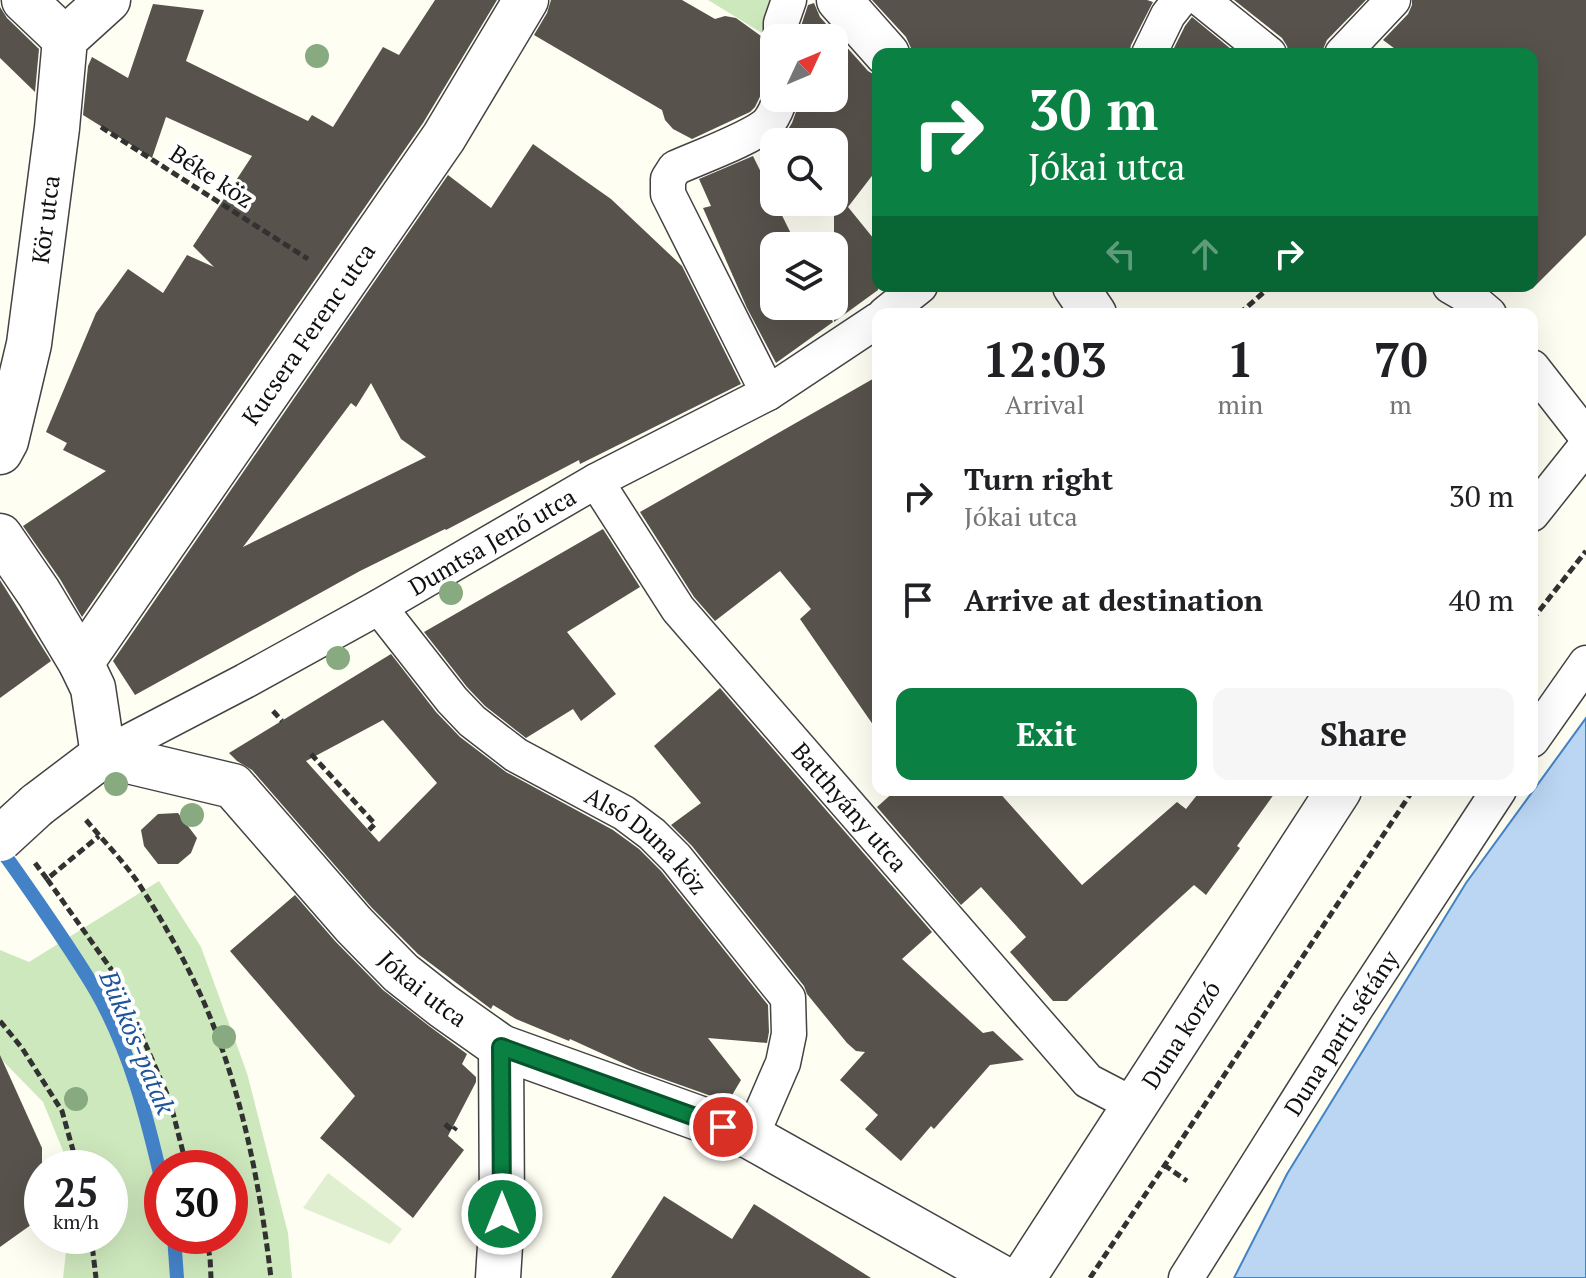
<!DOCTYPE html>
<html lang="en">
<head>
<meta charset="utf-8">
<style>
	body { margin:0; font-family:"PT Serif",serif; background:#f6f6f6; color:#202124; height:100vh; display:flex; flex-direction:column; font-size:30px; white-space:nowrap }
	* { box-sizing:border-box; margin:0 }
	p { font-size:26px; color:#757577 }
	.icon { flex:none; width:44px; height:44px; fill:none; stroke:currentColor; stroke-width:2; stroke-linecap:round; stroke-linejoin:round }
	.map { position:relative; flex:1; overflow:hidden }
	.side { position:absolute; left:872px; top:308px; width:666px; height:488px; display:flex; flex-direction:column; background:#fff; border-radius:16px; box-shadow:0 8px 32px #0002 }
	.side>* { flex:none }
	.top-card { position:absolute; left:872px; top:48px; width:666px; height:244px; border-radius:16px; box-shadow:0 8px 32px #0002; background:#0b8043; color:#fff; overflow:hidden }
	.needle { width:52px; rotate:46deg }
	.buttons { position:absolute; left:760px; top:24px; display:grid; gap:16px }
	.buttons a { display:grid; place-items:center; width:88px; height:88px; border-radius:16px; background:#fff; box-shadow:0 8px 32px #0002; font-size:40px }
	.speed { position:absolute; left:24px; top:1150px; display:flex; gap:16px; font-size:40px; font-weight:700; text-align:center }
	.speed>* { display:grid; place-content:center; width:104px; height:104px; border-radius:50%; background:#fff; box-shadow:0 8px 32px #0002; line-height:1 }
	.speed small { font-size:20px; font-weight:400 }
	.speed .limit { border:12px solid #d22; background:#fff; color:#111 }
	.pin { position:absolute; display:grid; place-items:center; width:68px; height:68px; color:#fff; margin:-34px; border:4px solid #fff; border-radius:50%; box-shadow:0 2px 8px #0007 }
	.me { position:absolute; width:88px; margin:-44px; rotate:0deg; stroke-linejoin:round; filter:drop-shadow(0 0 6px #0008) }
	.turn { display:flex; align-items:center; gap:28px; height:168px; padding:0 24px; font-size:36px }
	.turn .icon { width:104px; height:104px; stroke-width:2.5 }
	.turn b { display:block; font-size:56px; line-height:68px }
	.lanes { display:flex; align-items:center; height:76px; padding:0 24px; background:#0003; justify-content:center; gap:40px; direction:ltr }
	.lanes .off { opacity:.35 }
	.eta { display:flex; justify-content:space-evenly; align-items:center; height:136px; text-align:center }
	.eta b { font-size:48px; font-weight:700; line-height:56px }
	.action { display:flex; gap:16px; margin-top:auto; padding:16px 24px }
	.action a { flex:1; height:92px; border-radius:16px; background:#0b8043; color:#fff; font-size:32px; font-weight:700; line-height:92px; text-align:center }
	.action a+a { background:#f6f6f6; color:#202124 }
	ul { padding:0; list-style:none }
	li { display:flex; align-items:center; gap:24px; height:104px; padding:0 24px }
	li div { flex:1 }
	li b { display:block; font-size:30px }
	li em { font-style:normal }
	.map>svg:first-child { display:block }
	.green { fill:#cee8bd; fill-rule:evenodd }
	.pitch { fill:#e0efcf }
	.water { fill:#bad6f3; stroke:#4482c7; stroke-width:2 }
	.lines { fill:none; stroke-linecap:round; stroke-linejoin:round }
	.stream { stroke:#4482c7; stroke-width:14 }
	.building { fill:#58524c; fill-rule:evenodd }
	.pedestrian-casing { stroke:#434343; stroke-width:37 }
	.minor-casing { stroke:#434343; stroke-width:47 }
	.tertiary-casing { stroke:#434343; stroke-width:47 }
	.path { stroke:#323232; stroke-width:5; stroke-dasharray:8 4; stroke-linecap:butt }
	.pedestrian { stroke:#fff; stroke-width:34 }
	.minor { stroke:#fff; stroke-width:44 }
	.tertiary { stroke:#fff; stroke-width:44 }
	.minor-bridge-casing { stroke:#434343; stroke-width:47; stroke-linecap:butt }
	.minor-bridge { stroke:#fff; stroke-width:44 }
	.tree { fill:#88aa80 }
	.route-casing { stroke:#07532c; stroke-width:20 }
	.route { stroke:#0b8043; stroke-width:14 }
	.labels { text-anchor:middle; dominant-baseline:central; stroke-width:8; stroke-linejoin:round; paint-order:stroke }
	.street-label { font-size:24px; fill:#101010; stroke:#fff }
	.water-label { font-size:26px; font-style:italic; fill:#1e559c; stroke:#fff }
</style>
</head>
<body>
<div class="map">
<svg width="1586" height="1278" viewBox="0 0 1586 1278">
	<rect width="100%" height="100%" fill="#fefef3"/>
	<g class="green">
		<polygon points="708,0 780,0 770,38"/>
		<path d="M159 881 201 947 247 1073 288 1233 292 1278H63L66 1252 71 1236H110V1168H70L43 1102 0 1058V950L29 962ZM162 1168H230V1236H162Z"/>
	</g>
	<polygon class="pitch" points="328,1173 402,1229 390,1244 303,1208"/>
	<polygon class="water" points="1586,718 1586,1278 1234,1278 1287,1174 1466,883"/>
	<g class="lines">
		<g class="stream">
			<path d="M0 848C33 895 67 942 96 991 130 1050 147 1117 162 1182"/>
			<polyline points="174,1236 177,1278"/>
		</g>
	</g>
	<g class="building">
		<polygon points="435,0 497,0 423,123 82,617 60,579 23,526 106,471 63,450 67,443 46,432 96,313 128,269 163,293 187,255 214,267 193,246 252,156 166,117 152,158 83,115 88,66 92,57 128,78 153,4 204,10 186,61 308,121 312,115 333,127 383,47 399,55"/>
		<polygon points="551,0 682,0 715,19 725,16 736,18 761,36 764,49 774,56 774,79 766,84 755,107 750,112 692,139 673,129 665,120 662,110 534,35 547,13"/>
		<polygon points="872,0 1147,0 1153,2 1131,45 1129,54 911,54 911,48 906,37"/>
		<polygon points="1234,0 1366,0 1327,40 1321,54 1289,54 1287,46 1282,38"/>
		<polygon points="1412,0 1586,0 1586,235 1532,289 1532,54 1402,54 1383,40 1408,14 1412,5"/>
		<polygon points="814,3 820,17 868,71 878,77 878,168 848,207 878,244 878,290 834,322 834,142 776,142 785,134 792,123 798,106 799,98 834,98 834,38 801,38 801,26 808,5"/>
		<polygon points="0,7 7,18 39,49 35,92 0,58"/>
		<polygon points="1192,17 1237,54 1171,54 1185,26"/>
		<path d="M533 144 611 199 682 266 741 384 580 464 579 460 446 530 445 529 360 571 135 695 113 661 448 175 491 208ZM371 383 401 439 426 457 243 547 351 403 356 407Z"/>
		<polygon points="753,156 797,246 774,246 774,306 826,306 833,322 776,363 747,308 703,208 711,206 699,179"/>
		<polygon points="878,376 878,732 800,619 811,609 780,571 715,621 694,597 640,512"/>
		<polygon points="603,529 640,587 567,632 616,694 581,721 573,709 526,738 485,706 467,687 424,632"/>
		<polygon points="0,580 51,661 0,698"/>
		<path d="M391 654 436 712 460 737 506 772 613 830 639 849 661 871 768 1005 769 1032 767 1043 708 1038 741 1080 728 1102 638 1070 570 1039 569 1041 516 1019 493 1005 491 1009 418 954 372 908 252 770 237 761 229 753ZM383 720 437 783 379 842 306 761Z"/>
		<polygon points="720,688 932,932 902,959 983,1033 993,1031 1024,1060 990,1065 934,1129 931,1126 901,1161 865,1129 878,1115 840,1080 865,1052 856,1051 847,1043 807,994 804,986 692,846 671,825 701,803 654,746"/>
		<polygon points="896,790 997,790 1082,885 1177,802 1186,809 1201,790 1277,790 1237,846 1240,848 1206,895 1194,885 1067,1001 1053,1001 1010,952 1026,937 981,887 961,905 877,807"/>
		<polygon points="178,813 197,838 191,853 178,864 158,864 144,846 141,830 158,814"/>
		<polygon points="295,895 335,941 383,990 429,1026 467,1054 462,1064 476,1077 476,1082 448,1136 464,1150 413,1218 320,1138 355,1096 230,951"/>
		<polygon points="0,1055 42,1148 42,1217 0,1247"/>
		<polygon points="664,1196 732,1239 754,1204 871,1278 611,1278"/>
	</g>
	<g class="lines">
		<g class="pedestrian-casing">
			<g id="pedestrian">
				<polyline points="1202,0 1269,54"/>
				<polyline points="781,38 781,23 789,0"/>
				<polyline points="1149,54 1168,15 1180,0"/>
				<polyline points="1342,54 1393,0"/>
				<polyline points="1450,286 1469,297 1489,314"/>
				<polyline points="885,314 920,286"/>
				<polyline points="1532,367 1586,436"/>
				<path d="M768 393 668 194V179L675 168C697 158 755 137 769 122 774 115 778 106 780 98"/>
				<path id="s1" d="M596 481 678 609 1088 1081 1134 1105"/>
				<polyline points="1532,514 1586,446"/>
				<path id="s2" d="M379 607 452 700 472 721 516 755 624 813 652 834 676 858 788 998 789 1034 783 1063 751 1137"/>
				<polyline points="1532,740 1586,663"/>
				<path id="s3" d="M103 755 245 681 379 607 596 481 768 393 878 320"/>
				<path id="s4" d="M1186 1278 1356 1008 1499 790"/>
			</g>
		</g>
		<g class="minor-casing">
			<g id="minor">
				<polyline points="24,0 65,39"/>
				<polyline points="839,0 887,54"/>
				<polyline points="1075,286 1094,314"/>
				<path id="s5" d="M0 452 6 441 29 344 57 128 65 39 108 0"/>
				<polyline points="0,536 39,593 81,663 93,688 103,755"/>
				<path id="s6" d="M81 663 444 137 526 0"/>
				<path id="s7" d="M103 755 233 786 354 925 401 973 443 1006 501 1047 751 1137 1002 1278"/>
				<polyline points="37,805 103,755"/>
				<polyline points="498,1278 502,1214 501,1047"/>
			</g>
		</g>
		<g class="tertiary-casing">
			<g id="tertiary">
				<path id="s8" d="M1023 1278 1339 790"/>
			</g>
		</g>
		<g class="path">
			<polyline points="101,127 308,259"/>
			<polyline points="1239,314 1271,286"/>
			<polyline points="1532,620 1586,551"/>
			<polyline points="273,711 282,721"/>
			<polyline points="311,754 375,824 369,830"/>
			<path d="M86 820C103 840 122 860 137 881 165 924 196 979 214 1027 245 1107 261 1193 271 1278"/>
			<polyline points="35,863 47,879 99,836"/>
			<polyline points="47,879 116,976 170,1101 187,1168"/>
			<polyline points="0,1021 22,1048 62,1111 78,1168"/>
			<polyline points="445,1124 453,1131 456,1127"/>
			<polyline points="1164,1165 1187,1181"/>
			<polyline points="91,1236 96,1278"/>
			<polyline points="205,1236 210,1257 211,1278"/>
			<polyline points="1090,1278 1413,790"/>
		</g>
		<use href="#pedestrian" class="pedestrian"/>
		<use href="#minor" class="minor"/>
		<use href="#tertiary" class="tertiary"/>
		<g class="minor-bridge-casing">
			<polyline id="minor-bridge" points="0,839 37,805"/>
		</g>
		<use href="#minor-bridge" class="minor-bridge"/>
	</g>
	<g class="tree">
		<circle cx="317" cy="56" r="12"/>
		<circle cx="451" cy="593" r="12"/>
		<circle cx="338" cy="658" r="12"/>
		<circle cx="116" cy="784" r="12"/>
		<circle cx="192" cy="815" r="12"/>
		<circle cx="224" cy="1037" r="12"/>
		<circle cx="76" cy="1099" r="12"/>
	</g>
	<g class="lines">
		<g class="route-casing">
			<polyline id="route" points="502,1214 501,1047 723,1127"/>
		</g>
		<use href="#route" class="route"/>
	</g>
	<g class="labels">
		<g class="street-label">
			<text transform="translate(212 176) rotate(33)">Béke köz</text>
			<text stroke="none"><textPath href="#s5" startOffset="238">Kör utca</textPath></text>
			<text stroke="none"><textPath href="#s6" startOffset="400">Kucsera Ferenc utca</textPath></text>
			<text stroke="none"><textPath href="#s3" startOffset="444">Dumtsa Jenő utca</textPath></text>
			<text stroke="none"><textPath href="#s1" startOffset="414">Batthyány utca</textPath></text>
			<text stroke="none"><textPath href="#s2" startOffset="360">Alsó Duna köz</textPath></text>
			<text stroke="none"><textPath href="#s7" startOffset="412">Jókai utca</textPath></text>
			<text stroke="none"><textPath href="#s4" startOffset="290">Duna parti sétány</textPath></text>
			<text stroke="none"><textPath href="#s8" startOffset="290">Duna korzó</textPath></text>
		</g>
		<g class="water-label">
			<text transform="translate(138 1042) rotate(67)">Bükkös-patak</text>
		</g>
	</g>
</svg>
<div class="buttons">
<a><svg class="needle" viewBox="-14 -14 28 28"><path d="M0-13l5 13h-10z" fill="#e53935"/><path d="M0 13l5-13h-10z" fill="#757577"/></svg></a>
<a><svg class="icon" aria-label="search" viewBox="0 0 24 24"><circle cx="10" cy="10" r="6"/><path d="M15 15l6 6"/></svg></a>
<a><svg class="icon" aria-label="layers" viewBox="0 0 24 24"><path d="M12 4l9 5-9 5-9-5zM3 14l9 5 9-5"/></svg></a>
</div>
<div class="speed"><div>25<small>km/h</small></div><div class="limit">30</div></div>
<div class="pin" style="left:723px;top:1127px;background:#d93025"><svg class="icon" aria-label="arrive" viewBox="0 0 24 24"><path d="M6 21V4h12l-3 4 3 4H6"/></svg></div>
<svg class="me" style="left:502px;top:1214px" viewBox="-20 -20 40 40"><circle r="17" fill="#0b8043" stroke="#fff" stroke-width="3"/><path d="M0-11L8 9 0 5-8 9z" fill="#fff"/></svg>
<div class="top-card">
<div class="turn"><svg class="icon" aria-label="right" viewBox="0 0 24 24"><path d="M7 20v-9h11M14 6l5 5-5 5"/></svg><div><b>30 m</b>Jókai utca</div></div>
<div class="lanes"><svg class="icon off" aria-label="left" viewBox="0 0 24 24"><path d="M17 20v-9H6M10 6l-5 5 5 5"/></svg><svg class="icon off" aria-label="ahead" viewBox="0 0 24 24"><path d="M12 20V5M6 11l6-6 6 6"/></svg><svg class="icon" aria-label="right" viewBox="0 0 24 24"><path d="M7 20v-9h11M14 6l5 5-5 5"/></svg></div>
</div>
<section class="side">
<div class="eta">
<div><b>12:03</b><p>Arrival</p></div>
<div><b>1</b><p>min</p></div>
<div><b>70</b><p>m</p></div>
</div>
<ul>
<li><svg class="icon" aria-label="right" viewBox="0 0 24 24"><path d="M7 20v-9h11M14 6l5 5-5 5"/></svg><div><b>Turn right</b><p>Jókai utca</p></div><em>30 m</em></li>
<li><svg class="icon" aria-label="arrive" viewBox="0 0 24 24"><path d="M6 21V4h12l-3 4 3 4H6"/></svg><div><b>Arrive at destination</b></div><em>40 m</em></li>
</ul>
<div class="action"><a>Exit</a><a>Share</a></div>
</section>
</div>
</body>
</html>
